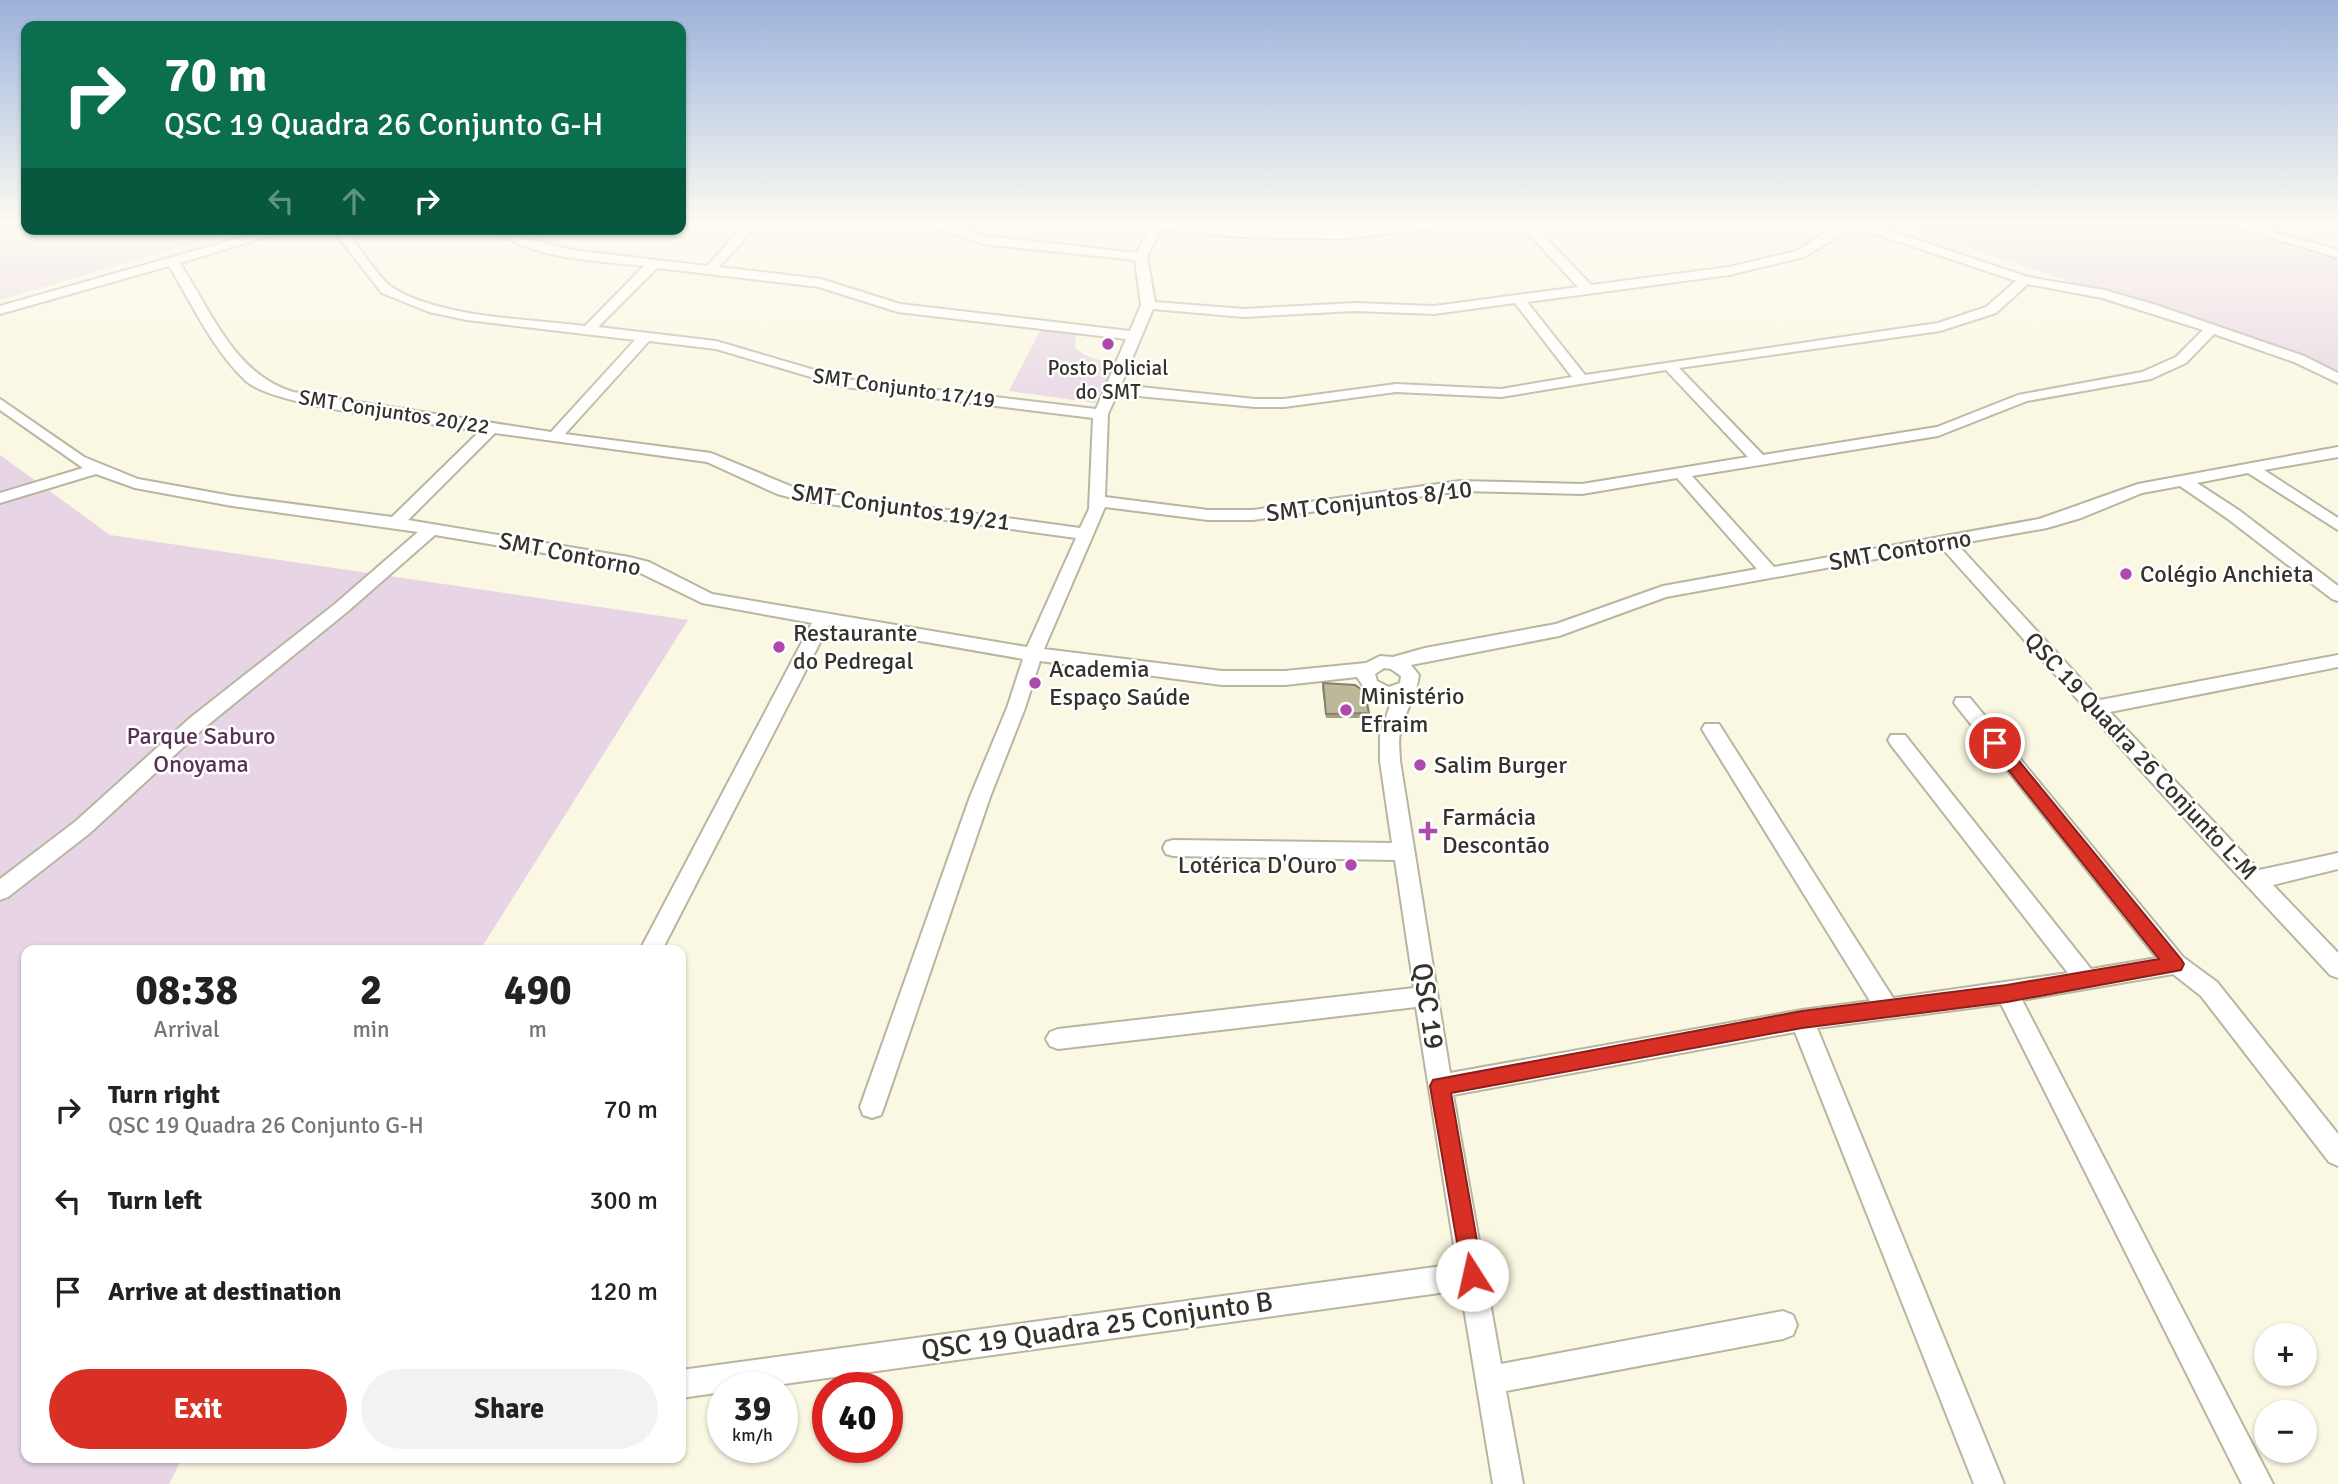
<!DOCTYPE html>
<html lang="en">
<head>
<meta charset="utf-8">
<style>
	body { margin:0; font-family:Signika,sans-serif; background:#f2f2f2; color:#222; height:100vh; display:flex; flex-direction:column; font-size:26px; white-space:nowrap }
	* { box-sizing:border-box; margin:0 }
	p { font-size:23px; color:#767676 }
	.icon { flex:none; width:38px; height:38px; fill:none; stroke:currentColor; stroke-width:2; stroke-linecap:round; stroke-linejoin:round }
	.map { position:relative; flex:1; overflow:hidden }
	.panel { position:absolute; left:21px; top:945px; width:665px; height:518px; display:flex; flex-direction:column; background:#fff; border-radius:14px; box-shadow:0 2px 5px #0004 }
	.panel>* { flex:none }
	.hud { position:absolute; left:21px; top:21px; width:665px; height:214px; border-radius:14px; box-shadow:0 2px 5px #0004; background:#0b6e4f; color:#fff; overflow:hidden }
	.tools { position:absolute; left:2254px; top:1323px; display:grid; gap:14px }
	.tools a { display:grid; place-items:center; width:63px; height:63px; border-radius:50%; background:#fff; box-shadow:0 2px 5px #0004; font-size:35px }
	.speed { position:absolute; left:707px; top:1372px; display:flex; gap:14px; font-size:35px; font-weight:700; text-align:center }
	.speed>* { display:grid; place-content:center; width:91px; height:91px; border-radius:50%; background:#fff; box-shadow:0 2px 5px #0004; line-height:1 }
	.speed small { font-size:18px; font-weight:400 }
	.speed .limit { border:10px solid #d22; background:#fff; color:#111 }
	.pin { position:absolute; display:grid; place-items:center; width:60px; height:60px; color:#fff; margin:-30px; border:4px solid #fff; border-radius:50%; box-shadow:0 2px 7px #0007 }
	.me { position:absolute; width:77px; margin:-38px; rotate:350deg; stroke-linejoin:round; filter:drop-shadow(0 0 5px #0008) }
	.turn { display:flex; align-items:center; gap:24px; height:147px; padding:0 28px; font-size:32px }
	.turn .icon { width:91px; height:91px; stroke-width:2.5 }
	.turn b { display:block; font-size:49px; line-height:60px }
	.lanes { display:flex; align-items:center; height:66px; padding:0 28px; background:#0003; justify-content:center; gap:35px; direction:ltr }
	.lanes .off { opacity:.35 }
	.eta { display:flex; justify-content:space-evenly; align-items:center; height:119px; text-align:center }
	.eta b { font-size:42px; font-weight:700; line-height:49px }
	.action { display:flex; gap:14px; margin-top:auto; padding:14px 28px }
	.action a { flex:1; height:80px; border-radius:42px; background:#d93025; color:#fff; font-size:28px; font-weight:700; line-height:80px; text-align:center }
	.action a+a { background:#f2f2f2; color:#222 }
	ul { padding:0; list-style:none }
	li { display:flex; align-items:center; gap:21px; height:91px; padding:0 28px }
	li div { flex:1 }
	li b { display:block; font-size:26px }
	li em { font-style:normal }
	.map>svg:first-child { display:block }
	.green { fill:#e7d5e5 }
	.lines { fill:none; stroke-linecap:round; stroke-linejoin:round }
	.minor-casing { stroke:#b8b5a1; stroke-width:4 }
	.minor { fill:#fff; fill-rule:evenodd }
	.wall { fill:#a39e82 }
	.building { fill:#bdb897; stroke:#84816a; stroke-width:2 }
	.route { fill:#d93025; stroke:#8d1f18; stroke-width:2 }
	.poi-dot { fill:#b049ad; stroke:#fff; stroke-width:2.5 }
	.labels { text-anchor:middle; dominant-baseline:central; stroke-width:5; stroke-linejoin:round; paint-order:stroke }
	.far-poi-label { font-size:21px; fill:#34332b; stroke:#fff }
	.far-street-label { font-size:21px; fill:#34332b; stroke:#fff }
	.street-label { font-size:24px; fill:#34332b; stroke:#fff }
	.poi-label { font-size:24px; fill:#34332b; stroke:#fff; text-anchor:start }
	.park-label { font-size:24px; fill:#573255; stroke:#fff }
	.near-street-label { font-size:28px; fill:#34332b; stroke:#fff }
</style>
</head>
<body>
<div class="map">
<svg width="2338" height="1484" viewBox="0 0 2338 1484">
	<rect width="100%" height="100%" fill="#faf7e2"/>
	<g class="green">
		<polygon points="0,221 26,221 26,229 243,229 0,300"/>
		<polygon points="1887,221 2205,221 2338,260 2338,370"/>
		<path d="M1042 327 1076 331 1075 348C1088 359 1101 361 1116 364L1095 403 1009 391Z"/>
		<polygon points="0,455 110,535 688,620 480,950 26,950 26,1458 182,1458 169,1484 0,1484"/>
	</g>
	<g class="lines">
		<g class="minor-casing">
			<g id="minor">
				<path d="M748 221H761L719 267 821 279 900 304 1130 331 1141 305 1135 260 983 244 916 221H935L984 236 1137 253 1153 221 1242 229 1339 231 1432 221H1472L1466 225 1339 239 1242 237 1161 229 1147 257 1155 302 1244 309 1355 303 1434 306 1578 287 1517 221H1530L1591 285 1729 267 1796 251 1844 221H1862L2028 277 2104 290 2156 305 2304 356 2338 373V383L2294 362 2214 334 2186 363 2151 379 2027 401 1938 436 1692 476 1774 567 2039 519 2138 484 2338 447V457L2264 470 2338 518V530L2248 473 2197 483 2240 511 2338 586V601L2332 599 2228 519 2180 486 2142 493 2081 518 2047 528 1957 544 2100 700 2338 655V667L2110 712 2259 870 2338 853V869L2273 885 2338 953V978L2330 975 2164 796 1941 547 1666 597 1559 636 1411 665 1419 675C1417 695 1404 713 1400 733 1398 742 1400 752 1400 761L1450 1073 1802 1010 1870 1001 1705 734 1702 729 1705 724H1719L1893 998 2068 973 1891 745 1888 740 1891 735H1905L2091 969 2157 958 1954 703 1956 698H1970L2183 957 2217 982 2338 1134V1166L2329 1162 2201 996 2173 974 2022 1000 2273 1484H2242L2001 1004 1817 1028 2004 1484H1974L1795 1032 1453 1095 1501 1364 1783 1311 1793 1315 1797 1325 1793 1335 1783 1339 1506 1391 1523 1484H1493L1461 1290 755 1388H723V1392L681 1398V1370L1457 1264 1416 1007 1058 1049 1050 1046 1046 1039 1050 1032 1058 1029 1414 988 1395 860 1173 856 1166 854 1163 848 1166 842 1173 840 1392 843 1380 761V734L1392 700 1369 695 1357 677 1285 685H1222L1040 661 1025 708 990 797 884 1107 881 1115 872 1118 863 1115 860 1107 970 797 1007 708 1023 659 829 625 662 950H640L812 623 702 603 628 567 435 535 347 612 204 728 90 833 8 897 0 900V879L76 821 190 718 335 604 418 532 232 506 135 488 96 474 0 503V493L83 468 0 410V399L84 457 138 479 232 496 392 517 480 431C433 423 276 408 246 381 212 349 193 305 169 266L0 314V306L271 229H291L180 263C211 311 234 374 293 392L551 432 635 340 467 320 429 312 382 293 332 229H345C356 243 380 280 393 288 442 318 528 319 585 326L644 266C601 261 527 259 495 229H510L528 239 573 250 707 266ZM1855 227 2016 281 1986 307 1938 323 1585 375 1527 302 1729 275 1804 257ZM657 268 819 287 898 312 1126 339 1096 409 845 379 716 341 598 327ZM2028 284 2102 298 2203 330 2176 357 2142 372 2018 395 1937 427 1763 455 1679 368 1940 331 1996 313ZM1515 303 1572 377 1501 389 1396 384 1284 399H1255L1121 385 1153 309 1244 317 1355 311 1434 314ZM649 341 716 349 845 387 1093 418 1089 509 1080 528 800 490 711 453 565 434ZM1666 370 1748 457 1582 484 1460 481 1253 510H1208L1105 497 1108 414 1117 394 1255 407H1284L1396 392 1501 397ZM495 433 707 462 777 494 800 500 1076 538 1027 647 712 594 649 562 629 557 408 520ZM1677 478 1757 569 1663 586 1556 624 1425 648 1393 657 1380 656 1366 663 1285 671H1222L1044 649 1105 507 1208 520H1253L1460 491 1582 494ZM1384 668 1391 669 1401 676 1400 683 1389 687 1377 681 1375 674Z"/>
				<polygon points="2217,221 2237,221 2338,250 2338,258"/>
			</g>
		</g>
		<use href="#minor" class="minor"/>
	</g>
	<polygon class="wall" points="1323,683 1369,713 1368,718 1326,718 1322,687"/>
	<polygon class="building" points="1323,683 1355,685 1365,692 1369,713 1326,714"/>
	<linearGradient id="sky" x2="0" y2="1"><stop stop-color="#9cb2db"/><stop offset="0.52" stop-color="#fdfbf2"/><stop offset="1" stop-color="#fdfbf2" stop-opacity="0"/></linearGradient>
	<rect width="2338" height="429" fill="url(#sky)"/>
	<polygon class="route" points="1995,737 2001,739 2181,959 2184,964 2181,970 2007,1002 1802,1028 1451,1093 1483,1275 1479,1283 1472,1286 1464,1283 1430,1086 1433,1080 1802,1011 2007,985 2159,959 1990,747 1987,743"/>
	<g class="poi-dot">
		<circle cx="1108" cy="344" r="7"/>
		<circle cx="2126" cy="574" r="7"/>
		<circle cx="779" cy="647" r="7"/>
		<circle cx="1035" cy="683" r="7"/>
		<circle cx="1346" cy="710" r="7"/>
		<circle cx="1420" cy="765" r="7"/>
		<path d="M1424.5 820.5h7v7h7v7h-7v7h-7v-7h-7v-7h7z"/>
		<circle cx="1351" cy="865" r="7"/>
	</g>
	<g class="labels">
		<g class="far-poi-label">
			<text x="1108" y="368">Posto Policial<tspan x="1108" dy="24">do SMT</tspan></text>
		</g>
		<g class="far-street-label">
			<text transform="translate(904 388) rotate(8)">SMT Conjunto 17/19</text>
			<text transform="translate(394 412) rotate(9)">SMT Conjuntos 20/22</text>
		</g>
		<g class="street-label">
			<text transform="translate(1369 501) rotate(-7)">SMT Conjuntos 8/10</text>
			<text transform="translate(901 507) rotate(8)">SMT Conjuntos 19/21</text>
			<text transform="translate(1900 550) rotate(-10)">SMT Contorno</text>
			<text transform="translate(570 554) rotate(11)">SMT Contorno</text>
			<text transform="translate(2141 756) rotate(47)">QSC 19 Quadra 26 Conjunto L-M</text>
		</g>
		<g class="poi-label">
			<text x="2140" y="574">Colégio Anchieta</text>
			<text x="793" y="633">Restaurante<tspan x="793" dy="28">do Pedregal</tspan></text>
			<text x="1049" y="669">Academia<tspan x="1049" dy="28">Espaço Saúde</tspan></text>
			<text x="1360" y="696">Ministério<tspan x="1360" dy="28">Efraim</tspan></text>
			<text x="1434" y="765">Salim Burger</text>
			<text x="1442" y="817">Farmácia<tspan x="1442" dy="28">Descontão</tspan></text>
			<text x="1337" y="865" text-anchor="end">Lotérica D'Ouro</text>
		</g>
		<g class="park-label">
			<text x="201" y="736">Parque Saburo<tspan x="201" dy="28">Onoyama</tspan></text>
		</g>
		<g class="near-street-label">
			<text transform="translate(1428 1006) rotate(81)">QSC 19</text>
			<text transform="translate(1097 1326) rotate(-8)">QSC 19 Quadra 25 Conjunto B</text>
		</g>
	</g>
</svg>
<div class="tools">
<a>+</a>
<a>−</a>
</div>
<div class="speed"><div>39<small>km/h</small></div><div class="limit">40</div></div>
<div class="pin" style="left:1995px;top:743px;background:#d93025"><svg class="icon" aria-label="arrive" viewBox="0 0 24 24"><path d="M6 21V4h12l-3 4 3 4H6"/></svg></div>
<svg class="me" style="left:1472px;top:1275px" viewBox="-20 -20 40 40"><circle r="19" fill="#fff"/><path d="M0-13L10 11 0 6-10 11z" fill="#d93025"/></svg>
<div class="hud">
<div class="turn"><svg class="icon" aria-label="right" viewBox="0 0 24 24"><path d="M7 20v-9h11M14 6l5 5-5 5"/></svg><div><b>70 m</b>QSC 19 Quadra 26 Conjunto G-H</div></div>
<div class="lanes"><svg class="icon off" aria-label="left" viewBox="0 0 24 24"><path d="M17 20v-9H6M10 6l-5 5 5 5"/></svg><svg class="icon off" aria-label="ahead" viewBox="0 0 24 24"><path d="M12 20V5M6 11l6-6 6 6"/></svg><svg class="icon" aria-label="right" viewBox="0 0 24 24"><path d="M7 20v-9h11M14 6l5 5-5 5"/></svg></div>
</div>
<section class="panel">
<div class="eta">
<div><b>08:38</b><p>Arrival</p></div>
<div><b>2</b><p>min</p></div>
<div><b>490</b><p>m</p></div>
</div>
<ul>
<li><svg class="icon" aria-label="right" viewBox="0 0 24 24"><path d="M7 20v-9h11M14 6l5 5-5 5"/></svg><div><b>Turn right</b><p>QSC 19 Quadra 26 Conjunto G-H</p></div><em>70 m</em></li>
<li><svg class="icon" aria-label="left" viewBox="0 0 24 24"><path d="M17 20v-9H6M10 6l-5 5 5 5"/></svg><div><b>Turn left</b></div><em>300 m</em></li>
<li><svg class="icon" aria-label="arrive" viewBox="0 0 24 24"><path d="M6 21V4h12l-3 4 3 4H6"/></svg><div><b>Arrive at destination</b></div><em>120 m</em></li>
</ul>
<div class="action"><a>Exit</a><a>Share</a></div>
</section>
</div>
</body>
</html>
